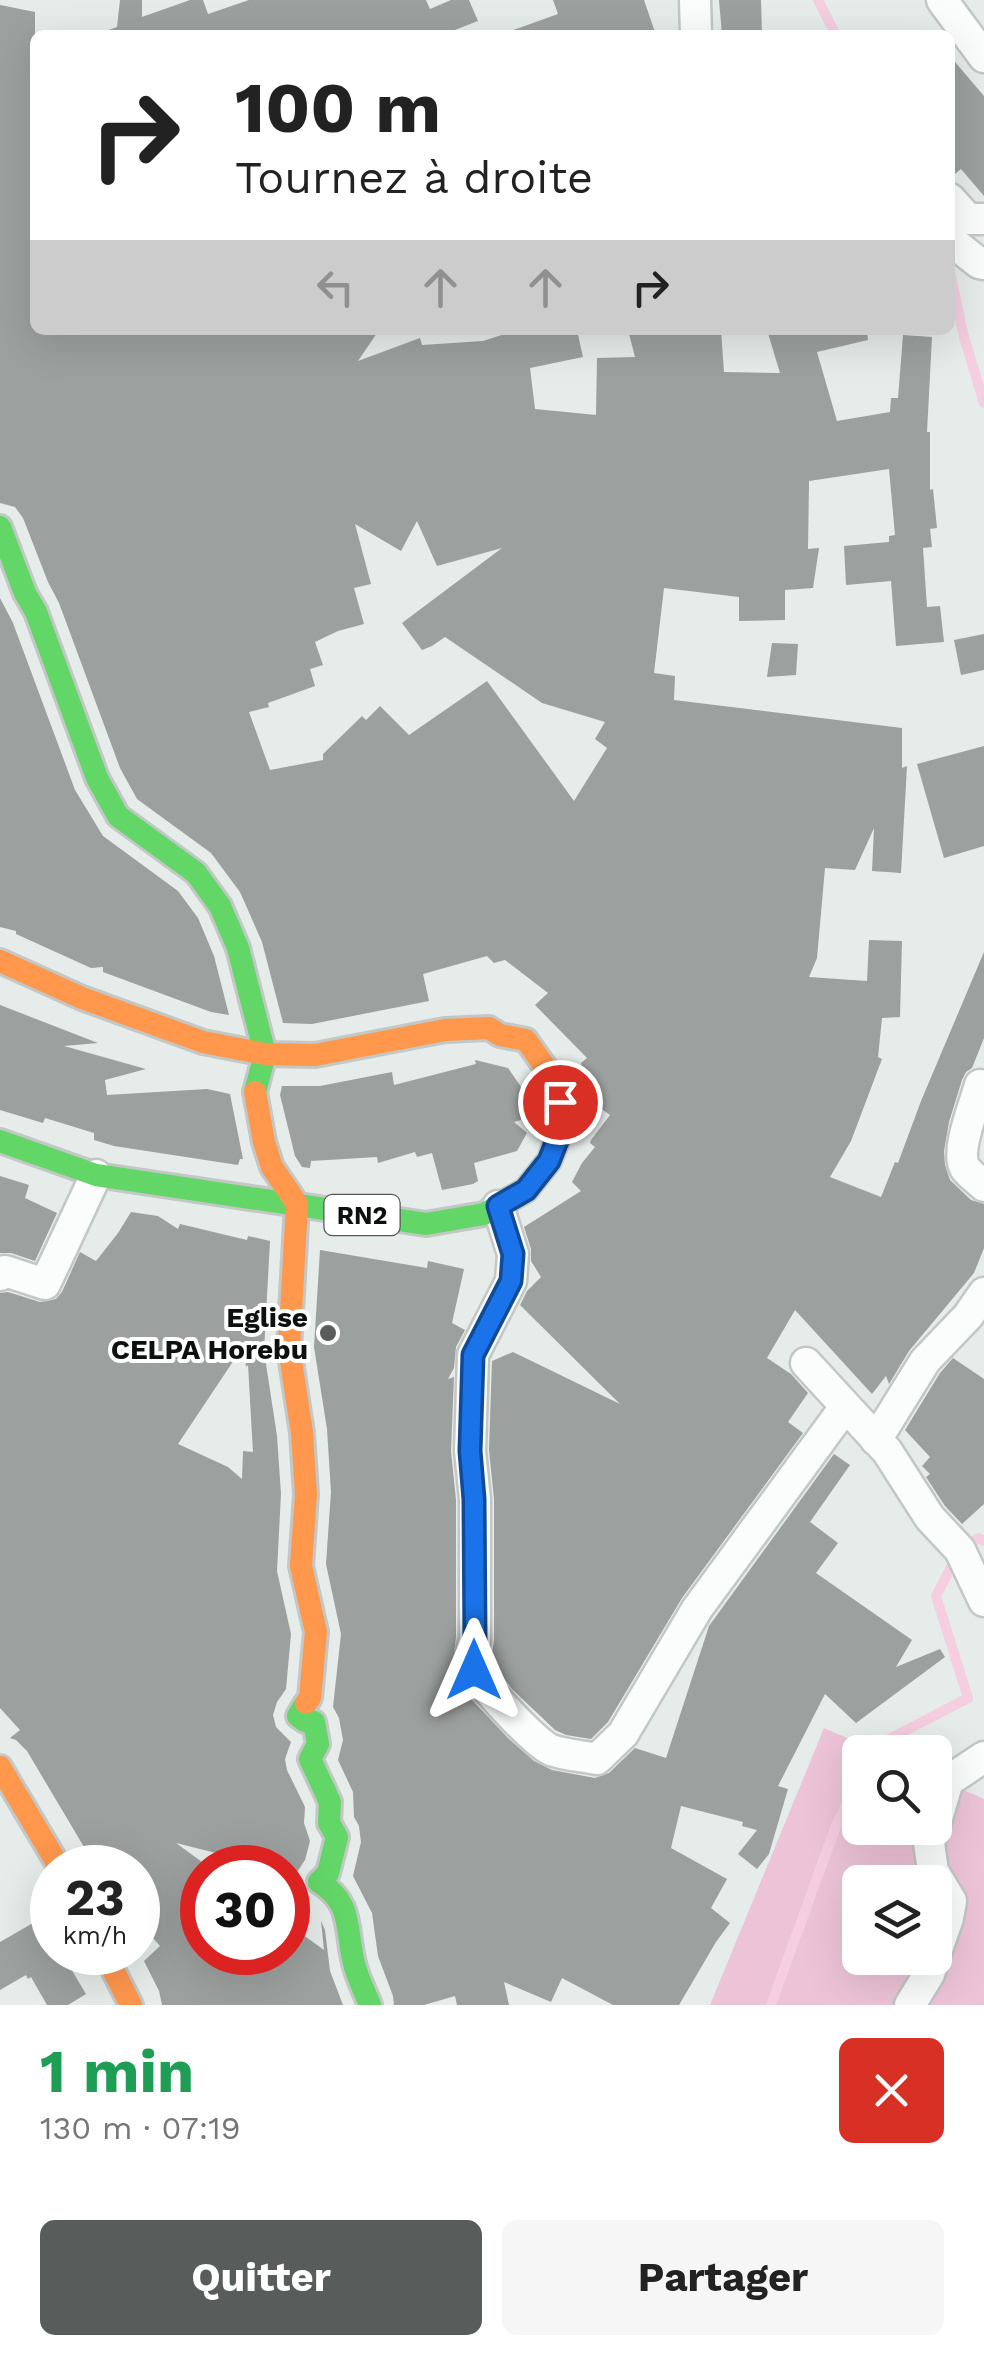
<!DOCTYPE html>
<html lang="fr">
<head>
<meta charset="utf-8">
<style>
	body { margin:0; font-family:"Work Sans",sans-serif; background:#f6f6f6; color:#222; height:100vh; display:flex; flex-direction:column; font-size:38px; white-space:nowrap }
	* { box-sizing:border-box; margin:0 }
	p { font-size:32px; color:#767676 }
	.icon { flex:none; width:55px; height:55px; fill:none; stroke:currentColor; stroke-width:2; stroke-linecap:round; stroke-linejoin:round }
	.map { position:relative; height:2005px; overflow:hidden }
	.drawer { display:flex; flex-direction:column; background:#fff; flex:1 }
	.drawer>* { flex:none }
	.guide { position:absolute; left:30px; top:30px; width:925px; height:305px; border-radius:15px; box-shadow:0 10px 40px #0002; background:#fff; color:#222; overflow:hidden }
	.controls { position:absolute; left:842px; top:1735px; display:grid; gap:20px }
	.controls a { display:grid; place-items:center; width:110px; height:110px; border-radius:15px; background:#fff; box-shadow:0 10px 40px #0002; font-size:50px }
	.speed { position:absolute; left:30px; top:1845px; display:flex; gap:20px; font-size:50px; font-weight:700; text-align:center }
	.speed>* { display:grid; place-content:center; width:130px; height:130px; border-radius:50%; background:#fff; box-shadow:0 10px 40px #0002; line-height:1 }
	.speed small { font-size:25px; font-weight:400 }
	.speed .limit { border:15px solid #d22; background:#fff; color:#111 }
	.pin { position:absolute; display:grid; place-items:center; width:85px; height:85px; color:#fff; margin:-42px; border:5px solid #fff; border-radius:50%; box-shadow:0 2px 10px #0007 }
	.me { position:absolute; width:110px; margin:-55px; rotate:0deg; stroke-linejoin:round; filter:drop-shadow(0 0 8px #0008) }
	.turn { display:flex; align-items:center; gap:35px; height:210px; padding:0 40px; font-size:45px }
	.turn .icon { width:130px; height:130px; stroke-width:2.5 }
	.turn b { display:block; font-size:70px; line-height:85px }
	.lanes { display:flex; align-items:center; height:95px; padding:0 40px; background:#0003; justify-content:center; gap:50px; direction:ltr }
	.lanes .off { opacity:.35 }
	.round { display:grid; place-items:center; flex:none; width:105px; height:105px; border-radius:15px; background:#f6f6f6 }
	.overview { display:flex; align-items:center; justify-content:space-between; height:170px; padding:0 40px }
	h1 { font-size:60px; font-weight:700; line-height:75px; color:#1e9e55 }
	.button { display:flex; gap:20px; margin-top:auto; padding:20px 40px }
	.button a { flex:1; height:115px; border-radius:15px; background:#585d5b; color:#fff; font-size:40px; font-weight:700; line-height:115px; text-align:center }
	.button a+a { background:#f6f6f6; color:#222 }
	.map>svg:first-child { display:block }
	.green { fill:#edc4d7; fill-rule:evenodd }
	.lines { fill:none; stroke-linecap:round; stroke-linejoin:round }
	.stream { stroke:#f5cee0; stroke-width:10 }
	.building { fill:#9ca09e; fill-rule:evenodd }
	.street-casing { stroke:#c3c7c5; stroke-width:35 }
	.fast-casing { stroke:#c3c7c5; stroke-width:28 }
	.slow-casing { stroke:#c3c7c5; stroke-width:28 }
	.street { stroke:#fbfcfc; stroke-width:30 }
	.fast { stroke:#63d668; stroke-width:22 }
	.slow { stroke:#ff974d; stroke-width:22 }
	.route-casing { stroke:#114b97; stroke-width:25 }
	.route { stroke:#1a73e8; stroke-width:18 }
	.poi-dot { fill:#585d5b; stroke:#fff; stroke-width:4 }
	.labels { text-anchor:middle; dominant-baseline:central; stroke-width:8; stroke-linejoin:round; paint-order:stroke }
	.shield { fill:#fff; stroke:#555856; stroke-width:2.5 }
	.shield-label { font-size:25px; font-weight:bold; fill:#0c100e }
	.poi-label { font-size:28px; font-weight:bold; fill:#0c100e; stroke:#fff; text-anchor:end }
</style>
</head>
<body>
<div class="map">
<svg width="984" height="2005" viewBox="0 0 984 2005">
	<rect width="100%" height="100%" fill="#e6ece9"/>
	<path class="green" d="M824 1728 879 1752H860V1828H935V1777L984 1799V2005H710ZM860 1882H935V1958H860Z"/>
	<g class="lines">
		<g class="stream">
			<polyline points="818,0 836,35"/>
			<polyline points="950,272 964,337 984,403"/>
			<polyline points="875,1752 878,1745 968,1698 936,1596 960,1550 979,1538 984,1541"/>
			<polyline points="771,2005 837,1823 860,1779"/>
		</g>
	</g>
	<g class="building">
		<polygon points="120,0 142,0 142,17 190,0 203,0 208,14 249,0 426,0 430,9 451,0 469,0 478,21 442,35 103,35 103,32 117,27"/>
		<polygon points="553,0 644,0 656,35 508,35 508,32 558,14"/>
		<polygon points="719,0 761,0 762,35 722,35"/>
		<path d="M0 5 35 12V330H379L358 361 420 338 422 345 483 341 517 330H577L583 357 530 368 535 409 596 415 597 358 635 357 628 330H721L724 372 780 373 767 330H867L868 340 817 352 837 421 890 412 891 398H898L903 335 932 337 927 432H930V490L933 489 937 528 930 529 932 547 923 548 927 607 940 606 944 642 896 646 891 581 846 585 844 546 889 542V536L895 535 889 469 809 481 808 549 819 548 813 588 785 590V620L739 621V597L664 588 654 673 675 676 674 700 902 728V768L907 766 901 873 872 871 874 828 855 870 825 868 817 958 809 977 867 981 869 940 902 941 900 1017 882 1018 878 1057 882 1059 851 1141 830 1177 881 1197 895 1162 898 1163 921 1101 984 952V1038L972 1068 966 1072 962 1080 949 1122 944 1151 945 1165 950 1180 971 1200 984 1204V1248L974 1273 909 1351 889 1384 886 1376 872 1394 795 1310 767 1358 791 1374 808 1393 788 1422 803 1433 682 1598 608 1722 591 1739 566 1735 555 1730 512 1689 491 1660 494 1640V1499L489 1450 492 1361 513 1352 620 1404 520 1305 527 1291 541 1277 531 1261V1249L524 1227 581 1191 572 1182 582 1163 595 1147 590 1143 591 1140 610 1115 592 1102 581 1063 587 1058 535 1005 548 993 505 960 494 963 487 956 423 974 429 1001 312 1024 283 1023 262 942 240 892 211 853 137 799 120 768 59 603 48 582 23 518 15 507 0 503ZM417 521 437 566 502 548 402 623 422 650 432 646 445 637 542 703 605 722 595 739 607 748 574 801 487 681 409 735 380 706 366 720 362 716 323 754V760L270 770 249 712 269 707 268 703 315 686 310 669 323 665 315 642 338 631 364 624 354 588 371 584 355 524 401 551Z"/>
		<polygon points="950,56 984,96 984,196 961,169 950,178"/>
		<polygon points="0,598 13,623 75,790 103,836 178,891 198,918 214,956 229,1015 211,1012 103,972 103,967 91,968 16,934 16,931 0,927"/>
		<polygon points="984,634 984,670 961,675 954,640"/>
		<polygon points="772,643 798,644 796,675 767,677"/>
		<polygon points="984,746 984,846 944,858 917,764"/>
		<polygon points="0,1005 98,1043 64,1046 146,1069 105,1080 107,1095 207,1089 230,1094 243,1159 240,1159 238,1165 114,1146 94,1140 94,1133 45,1118 43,1123 0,1110"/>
		<polygon points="475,1060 508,1068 526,1094 531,1117 514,1122 527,1133 517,1151 474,1163 478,1181 473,1184 442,1190 432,1153 417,1157 415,1152 378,1163 377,1157 311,1161 310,1168 302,1167 295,1156 280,1095 282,1086 320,1086 392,1072 394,1085 476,1064"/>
		<polygon points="0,1176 29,1185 25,1198 57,1213 35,1261 11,1253 0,1253"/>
		<path d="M131 1212 158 1216 178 1229 180 1224 247 1240 248 1236 270 1241 264 1351 277 1436 281 1494 277 1571 291 1634 286 1689 277 1702 273 1715 276 1727 291 1742 285 1759 287 1770 305 1807 304 1823 310 1841 305 1860 297 1872 288 1870V1868H276L176 1843 202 1862V1952H288V1924L324 1950 321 1921 325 1930 330 1971 343 2005H162L159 1991 144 1961 160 1946 138 1921V1868H91L87 1852 27 1751 16 1740 10 1738 20 1730 0 1708V1293L8 1292 40 1302 56 1299 62 1292 80 1252 96 1261 118 1233ZM244 1345 246 1367 248 1365 253 1452 243 1451 242 1479 228 1467 178 1444Z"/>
		<polygon points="320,1250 427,1268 428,1261 464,1269 452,1323 465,1330 456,1347 454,1368 448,1379 454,1377 451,1451 456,1500 456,1637 453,1662 458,1679 473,1701 509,1739 534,1761 552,1770 595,1778 609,1773 635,1748 666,1758 709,1626 834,1454 850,1465 810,1522 838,1543 816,1573 912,1640 896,1667 940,1649 945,1657 856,1723 825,1694 778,1786 788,1789 769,1854 757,1869 738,1854 757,1830 742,1826 743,1822 681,1806 671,1848 727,1879 711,1908 730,1923 716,1942 679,2005 613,2005 562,1978 551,2002 504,1982 509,2005 457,2005 455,1996 424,2005 394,2005 393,1996 378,1956 372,1913 353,1876 361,1842 359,1826 354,1817 353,1792 338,1760 343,1740 339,1718 333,1707 341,1634 326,1564 331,1492 327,1429 314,1347"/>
		<polygon points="953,1358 984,1379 984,1504 962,1524 945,1506 926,1477 930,1474 922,1466 930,1457 905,1430 940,1373"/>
		<polygon points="33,1923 45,1943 52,1938 52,1952 61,1952 86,1994 68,2005 47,2005 31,1977 28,1979 26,1975 0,1990 0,1942"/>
	</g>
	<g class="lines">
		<g class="street-casing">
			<g id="street">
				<polyline points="695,0 696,35"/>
				<polyline points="942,0 984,57"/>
				<polyline points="950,199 968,219 984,219"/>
				<polyline points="950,240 979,263 984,264"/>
				<path d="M980 1085C975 1104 955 1151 965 1168 970 1175 978 1180 984 1186"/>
				<path d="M498 1206 513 1254 511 1281 473 1355 470 1451 475 1499V1640C471 1651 469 1660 475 1671 482 1686 536 1744 551 1750 565 1755 582 1756 597 1759L623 1734 697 1609 845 1407"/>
				<polyline points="0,1275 5,1271 45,1284 96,1175"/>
				<polyline points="806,1363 887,1451 930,1518 960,1550 984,1601"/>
				<polyline points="876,1440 925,1361 968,1316 984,1293"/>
				<polyline points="935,1825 948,1781 984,1757"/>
				<polyline points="934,1828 929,1843 933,1871 951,1901 948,1918 935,1955"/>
				<polyline points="910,2005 929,1974 934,1958"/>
			</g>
		</g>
		<g class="fast-casing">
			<g id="fast">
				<polyline points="0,527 25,593 36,612 97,778 118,816 196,873 220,906 238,948 265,1054 255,1092"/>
				<polyline points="0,1141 96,1175 426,1224 484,1214 526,1190 549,1161 564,1123 558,1095"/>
				<path d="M306 1703 298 1716 305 1721 314 1722 318 1744 310 1759 330 1802 329 1823 337 1837 328 1873 319 1882C352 1902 346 1927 353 1959 356 1975 364 1990 370 2005"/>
			</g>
		</g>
		<g class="slow-casing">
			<g id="slow">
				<polyline points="0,961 82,998 203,1042 265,1054 315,1055 445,1030 489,1028 500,1035 526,1040 555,1081 558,1095"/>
				<polyline points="255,1092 264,1142 272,1167 297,1204 289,1348 302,1433 306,1494 301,1566 316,1632 310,1698 306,1703"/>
				<polyline points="0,1767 60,1868"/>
				<polyline points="104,1952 131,2005"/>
			</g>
		</g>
		<use href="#street" class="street"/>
		<use href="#fast" class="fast"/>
		<use href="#slow" class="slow"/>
	</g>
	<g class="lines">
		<g class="route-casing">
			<polyline id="route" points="474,1670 470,1654 475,1640 474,1499 470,1451 473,1355 511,1281 513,1254 498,1206 526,1190 549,1161 564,1123 560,1102"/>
		</g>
		<use href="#route" class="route"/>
	</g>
	<circle class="poi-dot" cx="328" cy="1333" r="10"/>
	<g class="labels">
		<rect class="shield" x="324.5" y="1195" width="75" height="40" rx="8"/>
		<g class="shield-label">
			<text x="362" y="1215">RN2</text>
		</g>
		<g class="poi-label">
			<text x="308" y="1317">Eglise<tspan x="308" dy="32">CELPA Horebu</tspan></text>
		</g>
	</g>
</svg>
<div class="controls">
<a><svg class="icon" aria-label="search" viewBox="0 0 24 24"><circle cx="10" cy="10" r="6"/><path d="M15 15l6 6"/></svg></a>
<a><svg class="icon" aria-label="layers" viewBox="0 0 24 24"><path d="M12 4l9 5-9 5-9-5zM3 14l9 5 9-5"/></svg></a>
</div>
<div class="speed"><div>23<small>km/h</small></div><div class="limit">30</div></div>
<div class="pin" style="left:560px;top:1102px;background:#d93025"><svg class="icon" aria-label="arrive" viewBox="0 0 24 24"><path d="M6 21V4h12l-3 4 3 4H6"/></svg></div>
<svg class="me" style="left:474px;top:1670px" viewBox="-20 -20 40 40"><path d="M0-17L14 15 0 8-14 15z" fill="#1a73e8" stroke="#fff" stroke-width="4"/></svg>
<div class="guide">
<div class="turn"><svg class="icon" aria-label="right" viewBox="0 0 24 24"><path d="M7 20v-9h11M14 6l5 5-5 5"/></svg><div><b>100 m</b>Tournez à droite</div></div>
<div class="lanes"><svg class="icon off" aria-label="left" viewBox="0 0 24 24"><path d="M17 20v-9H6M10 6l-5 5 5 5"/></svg><svg class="icon off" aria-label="ahead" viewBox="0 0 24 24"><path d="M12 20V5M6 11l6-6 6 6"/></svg><svg class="icon off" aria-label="ahead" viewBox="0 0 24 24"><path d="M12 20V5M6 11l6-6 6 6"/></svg><svg class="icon" aria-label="right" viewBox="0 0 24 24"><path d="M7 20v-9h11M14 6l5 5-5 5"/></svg></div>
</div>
</div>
<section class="drawer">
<div class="overview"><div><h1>1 min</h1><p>130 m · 07:19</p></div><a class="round" style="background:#d93025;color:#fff"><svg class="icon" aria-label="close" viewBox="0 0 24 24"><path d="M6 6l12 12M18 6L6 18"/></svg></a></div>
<div class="button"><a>Quitter</a><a>Partager</a></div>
</section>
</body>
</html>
